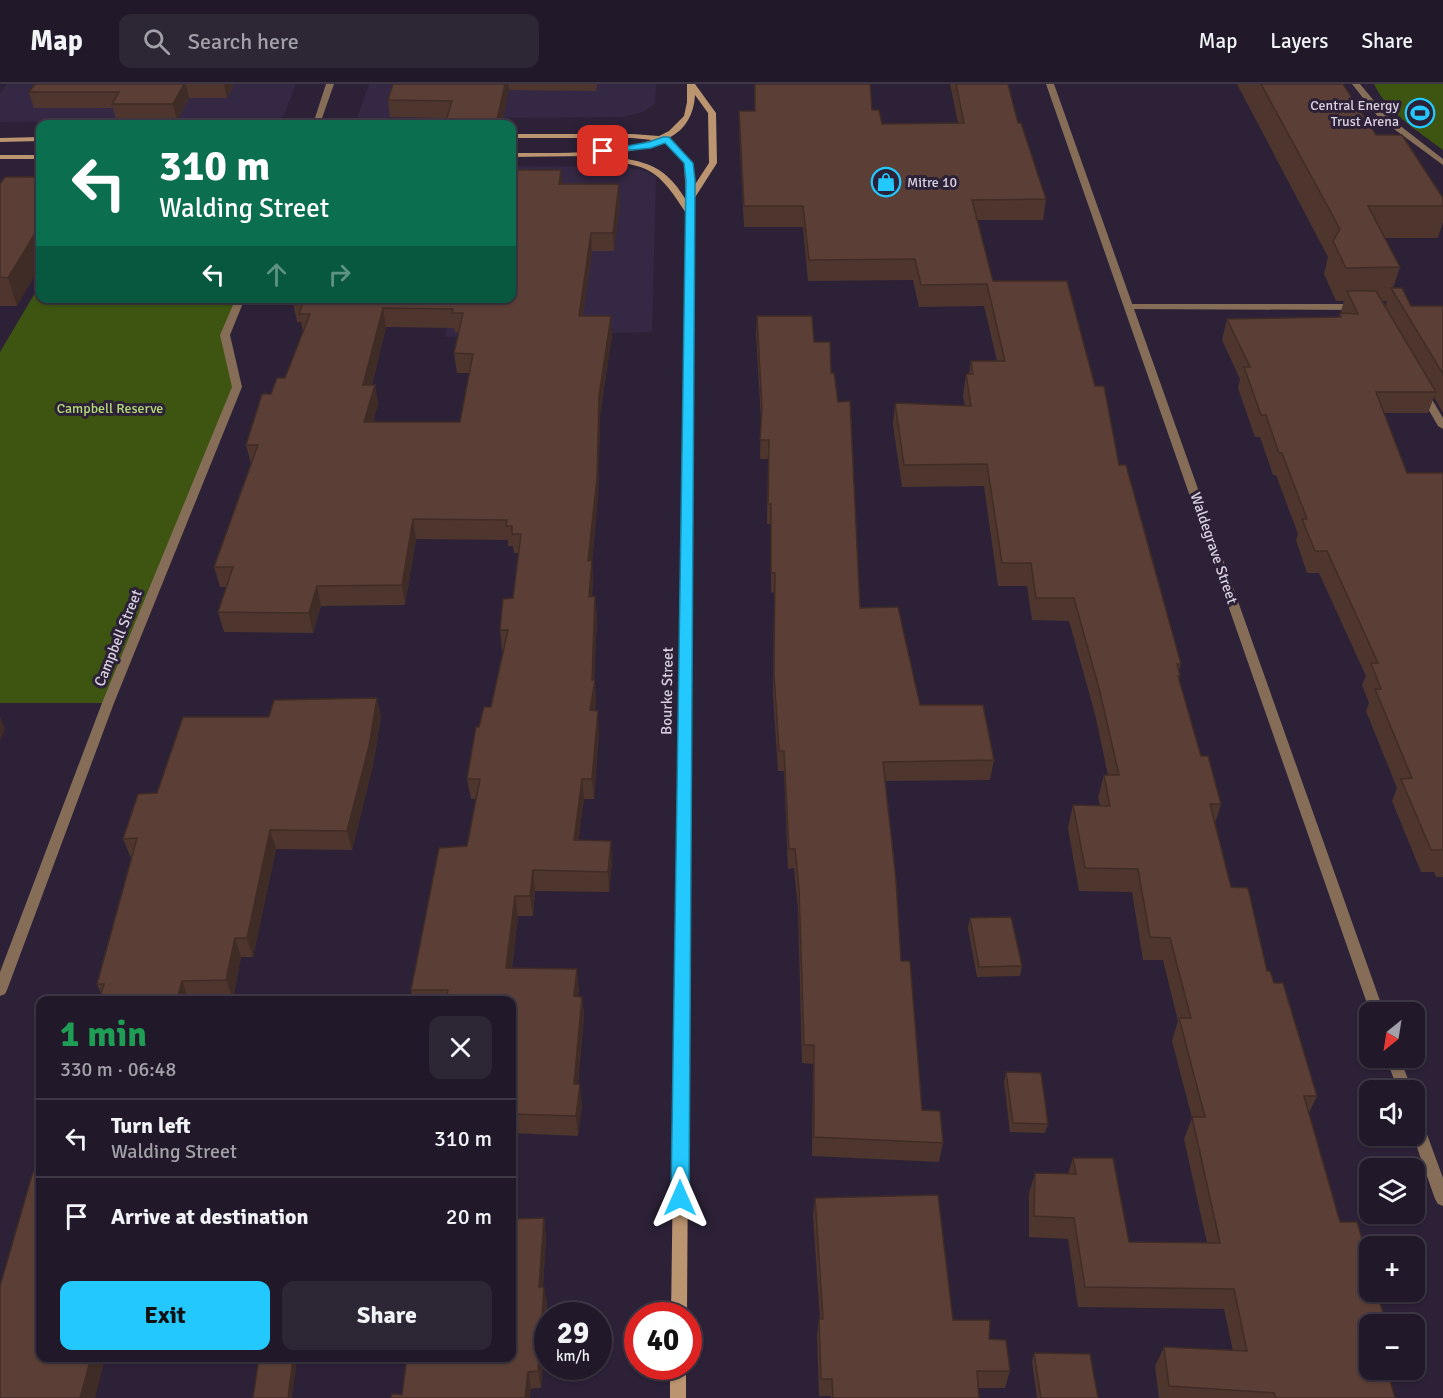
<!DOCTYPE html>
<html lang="en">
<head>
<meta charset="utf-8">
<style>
	body { margin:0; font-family:Signika,sans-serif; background:#2d2635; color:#f1f3f6; height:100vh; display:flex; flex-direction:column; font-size:22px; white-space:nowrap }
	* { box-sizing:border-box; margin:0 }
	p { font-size:20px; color:#a2a0a8 }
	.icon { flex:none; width:33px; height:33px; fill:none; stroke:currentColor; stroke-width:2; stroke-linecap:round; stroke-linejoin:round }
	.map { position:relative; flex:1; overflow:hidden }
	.drawer { position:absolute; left:36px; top:912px; width:480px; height:366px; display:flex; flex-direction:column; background:#211929; border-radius:12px; box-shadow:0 2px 4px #0004,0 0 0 2px #3e3846 }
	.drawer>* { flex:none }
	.guide { position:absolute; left:36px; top:36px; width:480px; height:183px; border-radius:12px; box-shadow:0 2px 4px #0004,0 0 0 2px #3e3846; background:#0b6e4f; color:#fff; overflow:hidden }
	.needle { width:39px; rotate:210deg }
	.tools { position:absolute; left:1359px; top:918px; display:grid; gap:12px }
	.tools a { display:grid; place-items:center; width:66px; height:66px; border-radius:12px; background:#211929; box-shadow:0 2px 4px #0004,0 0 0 2px #3e3846; font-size:30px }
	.speed { position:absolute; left:534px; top:1218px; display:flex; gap:12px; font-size:30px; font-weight:700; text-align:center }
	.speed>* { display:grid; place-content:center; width:78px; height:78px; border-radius:50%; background:#211929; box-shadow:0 2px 4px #0004,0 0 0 2px #3e3846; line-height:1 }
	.speed small { font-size:15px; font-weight:400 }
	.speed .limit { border:9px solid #d22; background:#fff; color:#111 }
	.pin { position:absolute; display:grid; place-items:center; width:51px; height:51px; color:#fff; margin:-26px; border-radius:12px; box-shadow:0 3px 9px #0006 }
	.me { position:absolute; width:66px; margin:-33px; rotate:0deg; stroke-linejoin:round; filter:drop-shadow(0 0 4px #0008) }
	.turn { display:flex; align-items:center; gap:21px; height:126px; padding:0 24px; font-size:27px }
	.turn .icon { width:78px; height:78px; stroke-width:2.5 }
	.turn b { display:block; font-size:42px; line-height:51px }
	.lanes { display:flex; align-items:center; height:57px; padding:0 24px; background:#0003; justify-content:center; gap:30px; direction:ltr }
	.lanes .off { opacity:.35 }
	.round { display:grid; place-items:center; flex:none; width:63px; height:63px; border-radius:12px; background:#2d2635 }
	.headline { display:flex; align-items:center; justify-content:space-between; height:102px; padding:0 24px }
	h1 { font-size:36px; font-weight:700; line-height:45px; color:#1e9e55 }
	.cta { display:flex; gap:12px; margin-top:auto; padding:12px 24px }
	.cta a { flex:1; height:69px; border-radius:12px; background:#23c9fe; color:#111; font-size:24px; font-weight:700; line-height:69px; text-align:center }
	.cta a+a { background:#2d2635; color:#f1f3f6 }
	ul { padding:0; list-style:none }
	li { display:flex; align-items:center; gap:18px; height:78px; padding:0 24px; border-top:2px solid #3e3846 }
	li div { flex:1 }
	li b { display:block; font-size:22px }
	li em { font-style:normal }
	header { display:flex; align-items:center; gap:36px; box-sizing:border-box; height:84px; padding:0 30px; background:#211929; border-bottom:2px solid #3e3846 }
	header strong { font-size:28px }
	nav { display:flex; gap:33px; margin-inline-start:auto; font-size:21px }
	.search { width:420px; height:54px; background:#2d2635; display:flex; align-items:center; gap:15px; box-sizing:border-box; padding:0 21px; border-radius:12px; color:#a2a0a8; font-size:22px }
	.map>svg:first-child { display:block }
	.built { fill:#352844 }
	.green { fill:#3e5512 }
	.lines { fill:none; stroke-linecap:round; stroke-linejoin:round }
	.lane { fill:#856d57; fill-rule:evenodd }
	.street { fill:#856d57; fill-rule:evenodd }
	.secondary { fill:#bb9470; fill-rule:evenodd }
	.wall { fill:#4e362e; fill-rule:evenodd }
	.shaded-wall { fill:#402c26 }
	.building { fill:#5b3f36; stroke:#402c26; stroke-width:1.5; fill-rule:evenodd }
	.route { fill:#23c9fe; stroke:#1783a5; stroke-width:1.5 }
	.labels { text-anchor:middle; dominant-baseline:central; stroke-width:6; stroke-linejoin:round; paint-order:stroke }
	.far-poi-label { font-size:14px; fill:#d8d1e0; stroke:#2c2137; text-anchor:end }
	.far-park-label { font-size:14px; fill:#b4da7a; stroke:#2c2137 }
	.street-label { font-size:15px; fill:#d8d1e0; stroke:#2c2137 }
</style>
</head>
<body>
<header>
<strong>Map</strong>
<div class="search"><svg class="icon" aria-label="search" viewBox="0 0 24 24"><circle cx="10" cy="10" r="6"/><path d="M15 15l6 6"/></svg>Search here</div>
<nav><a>Map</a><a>Layers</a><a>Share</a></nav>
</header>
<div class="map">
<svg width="1443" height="1314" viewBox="0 0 1443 1314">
	<rect width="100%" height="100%" fill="#2c2137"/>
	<g class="built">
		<polygon points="7,0 296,0 284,31 278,36 0,38 0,10"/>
		<polygon points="369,0 656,0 655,20 643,28 623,33 357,35"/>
		<polygon points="512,82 625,83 646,87 656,93 652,248 445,253 453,215 512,214"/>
	</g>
	<g class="green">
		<path d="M1374 0H1443V66C1418 47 1388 29 1374 0Z"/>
		<polygon points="35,209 40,209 40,214 241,215 225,251 237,303 108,619 0,619 0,268"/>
	</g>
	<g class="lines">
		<g class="lane">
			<polygon points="1352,0 1360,0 1385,30 1443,75 1443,81 1379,34"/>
			<polygon points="1129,220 1358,220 1362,223 1358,226 1126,225 1125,223"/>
			<polygon points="1424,306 1427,307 1443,334 1443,345 1438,342 1419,309"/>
		</g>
		<g class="street">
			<polygon points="326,0 334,0 320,40 313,40"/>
			<polygon points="1046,0 1054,0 1384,928 1370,928"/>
			<polygon points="236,214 245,214 230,251 242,303 114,619 7,906 5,910 0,912 0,888 102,619 232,303 220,251"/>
			<polygon points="1386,974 1400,974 1412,1006 1398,1006"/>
			<polygon points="1414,1028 1419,1029 1421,1034 1443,1094 1443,1122 1438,1120 1435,1115 1413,1052 1414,1052"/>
		</g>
		<g class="secondary">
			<path d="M687 0H695L716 29 717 79 694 115 687 1232H671L686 129C655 80 647 82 592 75L589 72 512 73V69C559 69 607 71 652 56L632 54H512V50H632L659 52 669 47 684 32 687 18ZM695 11 708 29 709 79 694 102 692 79 669 54C686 45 694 30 695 11ZM664 57 684 79 686 116C662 76 640 77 598 71L631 67Z"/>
			<polygon points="40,53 40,57 0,58 0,54"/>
			<rect x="0" y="71" width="40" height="4"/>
			<rect x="670" y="1282" width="16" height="32"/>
		</g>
	</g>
	<g class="wall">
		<polygon points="35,0 234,0 227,14 189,14 177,36 116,36 113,24 34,24 29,8"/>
		<polygon points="393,0 597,0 596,7 509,6 447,34 390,33 388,16"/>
		<polygon points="754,0 870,0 872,26 882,40 958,39 950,0 1008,0 1018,39 1046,115 1043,136 977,136 993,197 1095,302 1181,580 1179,586 1180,592 1179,596 1201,672 1221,720 1215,739 1231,803 1267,887 1274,899 1317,1012 1309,1029 1370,1240 1395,1314 1159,1314 1155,1282 1164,1263 1233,1267 1224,1225 1078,1223 1068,1155 1029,1153 1029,1110 1035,1089 1068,1090 1073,1074 1129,1158 1207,1159 1184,1055 1192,1034 1172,957 1178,937 1163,876 1143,876 1132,808 1079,807 1068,744 1073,721 1100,721 1098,714 1104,691 1108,691 1095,630 1069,537 1032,536 1027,502 998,502 984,402 902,403 893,341 895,319 965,322 963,312 966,290 969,290 971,277 997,277 984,222 919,223 913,196 808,197 803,143 744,143 739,47 739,27 755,27"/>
		<path d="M1237 0H1343L1376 51 1443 114V138L1438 154H1385L1400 183 1393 204 1411 222H1443V329L1434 313 1428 329H1384L1407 389H1443V793H1436L1434 788H1421L1392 717 1397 704 1366 627 1369 619 1362 601 1366 592 1319 489H1307L1296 456 1298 450 1276 391H1273L1260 353H1255L1238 304 1240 295 1222 256 1227 235 1339 233 1340 229H1342L1341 227 1344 217H1336L1324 190 1328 173ZM1382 217H1387L1385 222Z"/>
		<polygon points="0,100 17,222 0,222"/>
		<path d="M562 100 620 118 614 167H592L583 232 612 251 600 332 598 413 592 477 593 496 592 512 597 532 594 596 596 616 595 627 599 647 594 715H584L578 756 612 777 609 808 535 807 533 832H518L512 884 579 905 578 912 582 913 584 932 578 1000 582 1020 578 1052 512 1049V916H413L411 906 467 762 476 715H471L467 695 479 643 491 623 503 566H502L500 546 513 514 519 469H514L513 462H508V456L416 455 405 521 321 522 313 549 224 548 218 528 226 503H220L214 483 251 380 246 361 271 310 285 294 303 248 301 238H297L293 219ZM386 243 454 244 455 248H459L454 269 457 289H470L460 338H373L378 320 375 301H372Z"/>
		<polygon points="757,232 814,258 831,289 860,524 920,621 994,676 990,696 885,697 901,877 922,1026 943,1059 939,1078 812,1072 813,980 802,979 798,825 794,784 788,785 784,687 778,687 773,610 774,508 771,509 771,440 767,440 768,375 760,375 761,337 756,250"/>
		<polygon points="377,614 381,633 373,681 352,766 276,765 253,873 241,873 233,915 189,916 101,909 97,900 132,774 131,774 123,755 157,709 269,633"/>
		<polygon points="970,834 1022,882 1020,892 977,893 968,844"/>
		<polygon points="1006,988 1048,1040 1045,1049 1010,1048 1004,998"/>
		<polygon points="815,1114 953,1236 989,1255 1010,1287 1005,1304 978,1304 979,1314 831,1314 831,1312 819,1312 817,1252 819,1235 820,1235 813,1132"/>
		<polygon points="544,1134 546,1153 543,1203 547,1220 541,1304 402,1311"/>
		<polygon points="1034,1269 1098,1314 1037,1314 1032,1278"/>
	</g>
	<g class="shaded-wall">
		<polygon points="184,0 186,0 189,14 177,36 173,20"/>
		<polygon points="224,0 234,0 227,14"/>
		<polygon points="505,0 509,0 509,6 502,40 496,40"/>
		<polygon points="561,86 563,104 559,100"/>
		<polygon points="619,100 620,118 614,167 613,149"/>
		<polygon points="40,141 40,183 17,222 8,194"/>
		<polygon points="591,149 592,167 580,251 579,232"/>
		<polygon points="383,224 386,243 367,320 363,301"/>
		<polygon points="611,232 612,251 600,332 598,413 592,477 593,496 590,533 588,477 599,312"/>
		<polygon points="375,301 378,320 368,358 364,338"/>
		<polygon points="413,435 416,455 405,521 402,501"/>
		<polygon points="317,502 321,522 313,549 309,529"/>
		<polygon points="595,512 597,532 594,602 595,596 596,616 592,647 590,626"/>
		<polygon points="377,614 381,633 373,681 352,766 347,747"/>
		<polygon points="598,627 599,647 594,715 592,695"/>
		<polygon points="0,633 5,645 0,657"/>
		<polygon points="582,695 584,715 576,776 574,756"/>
		<polygon points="270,746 276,765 253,873 247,854"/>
		<polygon points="611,757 612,777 609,808 608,788"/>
		<polygon points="533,786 535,807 533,832 530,812"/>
		<polygon points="515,812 518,832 509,904 506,884"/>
		<polygon points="235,854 241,873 233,915 226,896"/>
		<polygon points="577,885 579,905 576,932 574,912"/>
		<polygon points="182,897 189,916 177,916"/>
		<polygon points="582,913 584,932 576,1019 574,1000"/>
		<polygon points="580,1000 582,1020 578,1052 576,1032"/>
		<polygon points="544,1134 546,1153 542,1220 539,1203"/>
		<polygon points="544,1203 547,1220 541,1304 538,1287"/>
		<polygon points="91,1274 105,1274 95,1314 80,1314"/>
		<polygon points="293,1274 297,1274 292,1314 288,1314"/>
		<polygon points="528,1288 531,1304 530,1314 525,1314"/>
	</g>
	<g class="building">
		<polygon points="35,0 184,0 173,20 112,20 119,8 29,8"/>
		<polygon points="393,0 505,0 496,40 445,40 452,17 388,16"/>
		<polygon points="755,0 870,0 872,26 879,26 882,40 964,39 956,0 1008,0 1018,39 1021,39 1046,115 972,116 993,197 1067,197 1095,302 1104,302 1119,381 1126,381 1181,580 1177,580 1180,592 1178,592 1201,672 1208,672 1221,720 1210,720 1231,803 1248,804 1267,887 1270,887 1274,899 1283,899 1317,1012 1304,1012 1340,1138 1357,1138 1370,1181 1370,1208 1377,1208 1386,1240 1370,1240 1370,1286 1387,1286 1395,1314 1276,1314 1274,1309 1169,1302 1164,1263 1247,1267 1234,1205 1085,1203 1074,1134 1034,1132 1035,1089 1076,1090 1073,1074 1113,1074 1129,1158 1220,1159 1192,1033 1205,1033 1179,934 1191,934 1170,854 1150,853 1138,785 1085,784 1073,721 1110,722 1104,691 1119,691 1100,608 1074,514 1036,514 1031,479 1002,479 987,380 904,381 895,319 971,322 966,290 973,290 971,277 1005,277 987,200 921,201 915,175 809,176 803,122 744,122 739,27 755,27"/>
		<polygon points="1261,0 1343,0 1376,51 1402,51 1443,114 1443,122 1368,122 1400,183 1346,184 1333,157 1340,145"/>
		<path d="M512 86H561L559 100H619L613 149H591L579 232H611L599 312 597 394 588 477 592 476 589 513 595 512 592 596H595L590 626 598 627 592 695H582L574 756 611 757 608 788 533 786 530 812H515L506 884 577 885 574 912 582 913 574 1000H580L576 1032 512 1030V916H446L448 906H411L439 764 467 762 480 695H467L476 643H479L484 623H491L508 546H500L503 515 513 514 521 450H512V442H506L507 436 413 435 402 501 317 502 309 529 218 528 233 483H214L258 361H246L262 310H271L277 294H285L310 230H299L303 219H293L295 214H512ZM383 224 453 225 452 229H463L454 269 473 270 460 338H364L375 301H363Z"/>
		<polygon points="5,93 40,93 40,141 8,194 0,193 0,100"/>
		<polygon points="1391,204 1402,204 1411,222 1443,222 1443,290"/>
		<polygon points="1347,207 1376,207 1436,308 1376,308 1407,389 1443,389 1443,766 1431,766 1401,695 1412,694 1375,605 1381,605 1371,579 1378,579 1327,467 1315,467 1302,435 1307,435 1282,369 1279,369 1266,331 1261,331 1244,283 1250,283 1227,235 1341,233 1340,229 1358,230"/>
		<polygon points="757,232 812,232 814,258 830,258 831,289 834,289 838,318 850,317 860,524 898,523 920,621 983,621 994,676 883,678 896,796 901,877 910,877 922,1026 940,1027 943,1059 814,1053 814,961 804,961 799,805 795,765 789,765 784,667 779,667 774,590 775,489 771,489 771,420 768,420 769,356 760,356 762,325"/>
		<polygon points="377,614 369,662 347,747 270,746 247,854 235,854 226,896 182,897 177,916 99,916 104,900 97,900 137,754 123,755 138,710 157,709 183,633 269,633 274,616"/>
		<polygon points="1011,833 1022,882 979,883 970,834"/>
		<polygon points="1006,988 1041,989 1048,1040 1013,1039"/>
		<polygon points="33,1088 40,1088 40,1274 91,1274 80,1314 0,1314 0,1202"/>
		<polygon points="938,1111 953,1236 990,1236 989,1255 1006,1256 1010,1287 977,1287 979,1314 833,1314 832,1295 821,1295 819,1235 823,1235 815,1114"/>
		<polygon points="544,1134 539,1203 544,1203 538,1287 528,1288 525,1314 391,1314 392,1310 402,1311 407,1274 512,1274 512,1135"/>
		<polygon points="1034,1269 1090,1270 1098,1314 1041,1314"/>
		<polygon points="259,1274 293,1274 288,1314 253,1314"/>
	</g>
	<polygon class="route" points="663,53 669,53 693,79 695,96 689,1114 686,1119 680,1122 674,1119 671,1114 686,96 684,79 665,59 651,64 603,69 599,67 649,58"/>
	<defs>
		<g id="stadium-ring" transform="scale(1.5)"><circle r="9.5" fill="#2c2137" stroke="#23c9fe" stroke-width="1.5"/><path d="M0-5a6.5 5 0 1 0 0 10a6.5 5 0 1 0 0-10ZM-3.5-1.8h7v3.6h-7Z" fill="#23c9fe"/></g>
		<g id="shop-ring" transform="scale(1.5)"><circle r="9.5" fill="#2c2137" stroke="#23c9fe" stroke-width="1.5"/><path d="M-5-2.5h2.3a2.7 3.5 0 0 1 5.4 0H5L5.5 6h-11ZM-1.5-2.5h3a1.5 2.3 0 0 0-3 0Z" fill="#23c9fe"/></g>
	</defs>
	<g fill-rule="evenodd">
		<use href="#stadium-ring" x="1420" y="29"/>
		<use href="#shop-ring" x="886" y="98"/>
	</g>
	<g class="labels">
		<g class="far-poi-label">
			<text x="1399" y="21">Central Energy<tspan x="1399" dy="16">Trust Arena</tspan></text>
			<text x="907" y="98" text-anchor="start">Mitre 10</text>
		</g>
		<g class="far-park-label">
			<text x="110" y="324">Campbell Reserve</text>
		</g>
		<g class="street-label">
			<text transform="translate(1214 464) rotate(71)">Waldegrave Street</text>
			<text transform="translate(118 554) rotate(-68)">Campbell Street</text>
			<text transform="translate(667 607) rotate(-89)">Bourke Street</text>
		</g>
	</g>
</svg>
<div class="tools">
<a><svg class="needle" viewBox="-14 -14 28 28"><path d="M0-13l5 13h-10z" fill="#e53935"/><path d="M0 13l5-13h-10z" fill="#a2a0a8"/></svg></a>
<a><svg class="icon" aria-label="sound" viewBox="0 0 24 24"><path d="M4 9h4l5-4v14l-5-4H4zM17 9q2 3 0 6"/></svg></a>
<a><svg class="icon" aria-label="layers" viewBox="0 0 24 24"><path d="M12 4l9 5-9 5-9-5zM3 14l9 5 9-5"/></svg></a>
<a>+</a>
<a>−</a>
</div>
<div class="speed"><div>29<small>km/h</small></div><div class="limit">40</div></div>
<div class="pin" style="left:603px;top:67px;background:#d93025"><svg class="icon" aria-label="arrive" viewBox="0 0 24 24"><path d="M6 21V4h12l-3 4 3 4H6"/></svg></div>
<svg class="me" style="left:680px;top:1114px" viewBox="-20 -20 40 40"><path d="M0-17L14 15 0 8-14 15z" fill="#23c9fe" stroke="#fff" stroke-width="4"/></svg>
<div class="guide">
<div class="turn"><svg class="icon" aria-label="left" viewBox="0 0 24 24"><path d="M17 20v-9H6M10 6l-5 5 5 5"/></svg><div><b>310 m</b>Walding Street</div></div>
<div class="lanes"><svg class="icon" aria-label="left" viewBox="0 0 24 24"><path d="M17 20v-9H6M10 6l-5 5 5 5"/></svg><svg class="icon off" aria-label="ahead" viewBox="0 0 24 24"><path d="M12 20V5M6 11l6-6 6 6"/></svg><svg class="icon off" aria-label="right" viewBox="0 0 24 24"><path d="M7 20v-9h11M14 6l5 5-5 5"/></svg></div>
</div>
<section class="drawer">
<div class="headline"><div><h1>1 min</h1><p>330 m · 06:48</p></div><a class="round"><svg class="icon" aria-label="close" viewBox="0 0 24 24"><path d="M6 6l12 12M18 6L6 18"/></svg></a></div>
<ul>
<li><svg class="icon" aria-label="left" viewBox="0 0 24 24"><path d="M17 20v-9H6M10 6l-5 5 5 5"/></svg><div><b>Turn left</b><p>Walding Street</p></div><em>310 m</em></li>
<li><svg class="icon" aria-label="arrive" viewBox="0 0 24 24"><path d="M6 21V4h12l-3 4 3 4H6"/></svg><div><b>Arrive at destination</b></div><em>20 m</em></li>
</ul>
<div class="cta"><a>Exit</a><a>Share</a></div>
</section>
</div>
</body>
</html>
